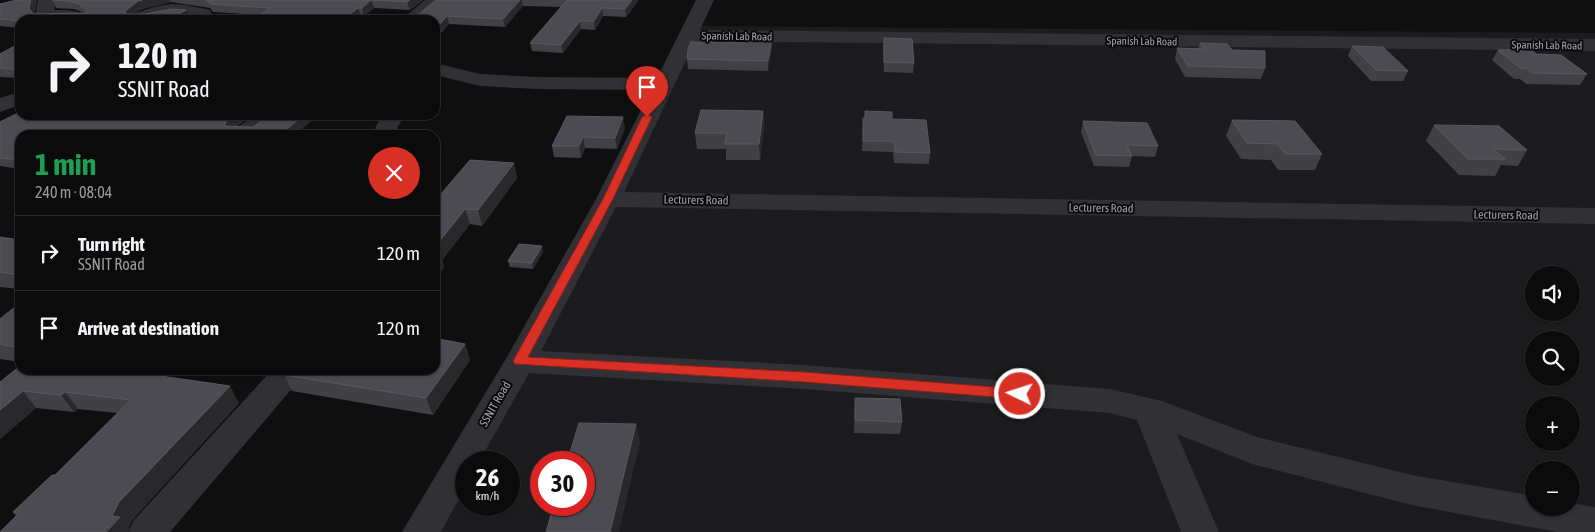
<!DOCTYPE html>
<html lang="en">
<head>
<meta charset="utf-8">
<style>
	body { margin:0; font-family:"Asap Condensed",sans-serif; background:#19191a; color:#f1f3f6; height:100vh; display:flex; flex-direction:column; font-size:19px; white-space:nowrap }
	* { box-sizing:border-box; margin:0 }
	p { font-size:16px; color:#9a9b9d }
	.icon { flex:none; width:28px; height:28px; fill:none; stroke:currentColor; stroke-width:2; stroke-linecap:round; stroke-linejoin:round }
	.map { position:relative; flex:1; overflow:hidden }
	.sheet { position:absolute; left:15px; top:130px; width:425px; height:245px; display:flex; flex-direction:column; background:#0b0b0c; border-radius:15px; box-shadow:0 1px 4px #0004,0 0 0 1px #2b2b2d }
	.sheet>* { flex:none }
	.top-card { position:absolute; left:15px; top:15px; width:425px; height:105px; border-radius:15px; box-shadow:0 1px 4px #0004,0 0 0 1px #2b2b2d; background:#0b0b0c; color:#f1f3f6; overflow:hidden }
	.fabs { position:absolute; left:1525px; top:266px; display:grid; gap:10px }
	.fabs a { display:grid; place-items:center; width:55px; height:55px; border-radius:50%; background:#0b0b0c; box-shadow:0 1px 4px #0004,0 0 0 1px #2b2b2d; font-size:25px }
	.speed { position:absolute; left:455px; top:451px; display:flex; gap:10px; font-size:25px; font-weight:700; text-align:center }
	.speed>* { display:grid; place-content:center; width:65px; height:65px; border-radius:50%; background:#0b0b0c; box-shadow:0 1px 4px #0004,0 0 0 1px #2b2b2d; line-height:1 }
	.speed small { font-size:12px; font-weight:400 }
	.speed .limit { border:8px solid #d22; background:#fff; color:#111 }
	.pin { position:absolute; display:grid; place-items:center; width:42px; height:42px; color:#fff; margin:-51px -21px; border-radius:50% 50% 50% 0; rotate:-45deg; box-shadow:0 0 5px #0007 }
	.pin .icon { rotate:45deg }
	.me { position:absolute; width:55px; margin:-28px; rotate:274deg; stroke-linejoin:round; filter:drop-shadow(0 0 4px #0008) }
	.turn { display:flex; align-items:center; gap:18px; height:105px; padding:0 20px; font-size:22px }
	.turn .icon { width:65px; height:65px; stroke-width:2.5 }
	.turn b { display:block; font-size:35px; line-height:42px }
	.round { display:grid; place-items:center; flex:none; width:52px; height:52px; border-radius:26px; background:#19191a }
	.summary { display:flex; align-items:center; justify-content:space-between; height:85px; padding:0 20px }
	h1 { font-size:30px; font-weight:700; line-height:38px; color:#1e9e55 }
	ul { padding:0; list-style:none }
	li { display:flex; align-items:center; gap:15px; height:75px; padding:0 20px; border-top:1px solid #2b2b2d }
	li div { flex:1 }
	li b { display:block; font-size:19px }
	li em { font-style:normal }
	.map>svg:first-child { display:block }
	.built { fill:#1c1b1d; fill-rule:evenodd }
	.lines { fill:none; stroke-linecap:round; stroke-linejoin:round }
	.minor { fill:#313035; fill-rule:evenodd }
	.wall { fill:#414045 }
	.shaded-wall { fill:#29282b }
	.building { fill:#4c4b51; stroke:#595860 }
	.route { fill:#d93025; stroke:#8d1f18 }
	.labels { text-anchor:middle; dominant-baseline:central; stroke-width:4; stroke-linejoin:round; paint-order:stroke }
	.far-street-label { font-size:11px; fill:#a1a2b0; stroke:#0a0a0b }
	.street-label { font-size:12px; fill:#a1a2b0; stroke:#0a0a0b }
</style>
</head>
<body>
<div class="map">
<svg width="1595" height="532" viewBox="0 0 1595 532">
	<rect width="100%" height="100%" fill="#0f0f10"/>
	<path class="built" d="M702 26 1595 33V532H439L466 480V505H509V462H476ZM1534 275H1571V312H1534ZM1534 340H1571V378H1534ZM1534 405H1571V442H1534ZM541 462H584V505H541ZM1534 470H1571V508H1534Z"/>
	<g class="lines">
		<g class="minor">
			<path d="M38 0H56L54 10C66 10 82 9 90 20H38L35 16Z"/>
			<polygon points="425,0 445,0 421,20 401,20"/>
			<polygon points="696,0 714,0 700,30 1595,39 1595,51 695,41 624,192 1595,208 1595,224 616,207 541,351 804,365 1110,389 1162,401 1257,437 1412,475 1534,496 1534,508 1571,508 1571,503 1595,507 1595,532 1557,532 1412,505 1252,464 1177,434 1219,532 1181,532 1137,420 1110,413 804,389 529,373 479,462 466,462 466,486 441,532 402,532 507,357 596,199 651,90 536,89 480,86 435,75 435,63 480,74 536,77 657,78"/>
			<path d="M171 4 186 5 210 10 215 20H197L196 17C180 13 170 16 155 20 147 21 138 20 130 20 137 9 159 6 171 4Z"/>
			<polygon points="20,92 20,105 0,112 0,98"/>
			<polygon points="256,115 281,115 278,120 256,135 230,135 233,130"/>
			<polygon points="384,115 406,115 398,126 395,135 373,135 376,126"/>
			<polygon points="272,370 306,370 301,378 170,532 128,532 134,520"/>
		</g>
	</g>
	<g class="wall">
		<polygon points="17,0 37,0 34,14 85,13 74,9 56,8 52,0 423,0 410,10 374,8 364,16 260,15 213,12 210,8 171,2 142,9 135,14 190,18 186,20 20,20 20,28 0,26 0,4"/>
		<polygon points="436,0 639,0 626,17 603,16 595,30 581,29 563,53 532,51 530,43 561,7 523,6 505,27 449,24 442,32 435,32"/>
		<polygon points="772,38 772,48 768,71 688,69 687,59 746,42"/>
		<polygon points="884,38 914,63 913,73 884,72 883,48"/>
		<polygon points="20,43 20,78 0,77 0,54"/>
		<polygon points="1200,43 1232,50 1265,68 1261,79 1185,77 1175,59 1177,48 1198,49"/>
		<polygon points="1352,46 1408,71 1403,81 1371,81 1348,56"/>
		<polygon points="1498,50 1536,54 1587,74 1580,85 1526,84 1520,79 1514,79 1492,60"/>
		<polygon points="763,111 764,126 760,160 726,160 726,149 697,149 695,133"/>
		<polygon points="96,115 253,115 235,127 295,135 20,135 20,169 0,166 0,122 94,116"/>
		<polygon points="567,116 625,128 617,149 585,148 581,158 554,157 552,146"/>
		<polygon points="863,118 892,119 930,153 929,164 894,163 893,152 862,151"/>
		<polygon points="1232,120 1322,154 1315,170 1278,170 1271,160 1241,159 1226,136"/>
		<polygon points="1083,121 1158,146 1155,157 1132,156 1129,167 1094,166 1081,132"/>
		<polygon points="1434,125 1527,150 1518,166 1501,165 1495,176 1459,175 1426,141"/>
		<polygon points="514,163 517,178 482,226 470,224 442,260 444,267 435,279 435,201"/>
		<polygon points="0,237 20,240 20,289 0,287"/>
		<polygon points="542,246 543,252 533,269 510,267 508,261"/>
		<polygon points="20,303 20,362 0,359 0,319"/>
		<polygon points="465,344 470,360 433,415 292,391 284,375 435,370"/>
		<polygon points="20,370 144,370 146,374 239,403 133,519 128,528 16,516 13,512 55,475 117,413 78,409 74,412 36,408 0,439"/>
		<polygon points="855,398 902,422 900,434 854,433"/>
	</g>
	<g class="shaded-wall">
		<polygon points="31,0 37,0 33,16 29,8"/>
		<polygon points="142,0 170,0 171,2 142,9 129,19 125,11 138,1"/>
		<polygon points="371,0 374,8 364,16 362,8"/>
		<polygon points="410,0 423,0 410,10 407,2"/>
		<polygon points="520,0 522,0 523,6 505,27 503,19"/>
		<polygon points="632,0 639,0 626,17 625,9"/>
		<polygon points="358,8 361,16 355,20 342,20"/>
		<polygon points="602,8 603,16 595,30 594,21"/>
		<polygon points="186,10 190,18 186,20 169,20"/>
		<polygon points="447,16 449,24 442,32 440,24"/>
		<polygon points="580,21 581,29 563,53 561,45"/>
		<polygon points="772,38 772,48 768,71 768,61"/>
		<polygon points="763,111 764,126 760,160 759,144"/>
		<polygon points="234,115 253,115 232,128 224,126 228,119"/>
		<polygon points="304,115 319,115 295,135 280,135"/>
		<polygon points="623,117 625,128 617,149 615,138"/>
		<polygon points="583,137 585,148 581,158 579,146"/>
		<polygon points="514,163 517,178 482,226 478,210"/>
		<polygon points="465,209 470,224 442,260 444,267 435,279 435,247"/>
		<polygon points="542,246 543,252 533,269 532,263"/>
		<polygon points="465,344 470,360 433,415 426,398"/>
		<polygon points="143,370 144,370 154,386 140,373"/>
		<polygon points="230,386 239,403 133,519 128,528 132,532 106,532 112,516 119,502"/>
		<polygon points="23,391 36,408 0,439 0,410"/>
		<polygon points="65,392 78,409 74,412 61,395"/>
		<polygon points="636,424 640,442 619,532 610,532"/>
	</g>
	<g class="building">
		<polygon points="17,0 31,0 29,8 33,14 87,13 87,11 79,4 69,1 52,0 142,0 138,1 125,11 126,14 145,14 172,9 186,10 169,20 20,20 20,21 0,19 0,4"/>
		<polygon points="205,0 410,0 407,2 371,0 362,8 358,8 342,20 252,20 271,8 210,4 207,0"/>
		<polygon points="436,0 520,0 503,19 447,16 440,24 435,23 435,20 412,20"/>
		<polygon points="567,0 632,0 625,9 602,8 594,21 580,21 561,45 530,43"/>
		<polygon points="747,37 772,38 768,61 687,59 688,49 691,42 746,42"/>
		<polygon points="884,38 912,39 914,63 884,62"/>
		<polygon points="20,43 20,70 0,68 0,54"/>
		<polygon points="1200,43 1227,44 1232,50 1265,51 1265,68 1188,66 1177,48 1204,49"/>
		<polygon points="1352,46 1383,47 1408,71 1376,70"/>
		<polygon points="1530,49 1536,54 1561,55 1587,74 1532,73 1526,68 1520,68 1498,50"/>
		<polygon points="701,110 763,111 759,144 725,144 727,133 695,133"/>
		<polygon points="865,111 892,112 892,119 926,120 930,153 895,152 894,141 863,141 863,118 865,118"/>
		<polygon points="20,112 20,115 83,115 94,116 96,115 234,115 228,119 224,126 253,127 271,115 304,115 280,135 20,135 20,160 0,158 0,122"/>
		<polygon points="567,116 623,117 615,138 583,137 579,146 552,146"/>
		<polygon points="1232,120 1295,121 1322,154 1285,154 1277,144 1247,143"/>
		<polygon points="1083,121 1147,123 1158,146 1127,145 1132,156 1096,155"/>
		<polygon points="1434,125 1499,126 1527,150 1493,149 1505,159 1468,159"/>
		<polygon points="470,160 514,163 478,210 465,209 435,247 435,201"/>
		<polygon points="0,237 20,240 20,275 0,272"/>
		<polygon points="519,244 542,246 532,263 508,261"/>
		<polygon points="435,251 439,251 435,256"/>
		<polygon points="20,303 20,348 0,344 0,319"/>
		<polygon points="439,339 465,344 426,398 284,375 287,370 435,370 435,344"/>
		<polygon points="20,366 20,370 143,370 140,373 230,386 119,502 112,516 120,517 106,532 0,532 19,513 13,512 52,475 55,475 131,400 65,392 61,395 23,391 0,410 0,382"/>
		<polygon points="855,398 900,399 902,422 855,420"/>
		<polygon points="579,423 636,424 610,532 546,532 554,505 584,505 584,462 567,462"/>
	</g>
	<polygon class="route" points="647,114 652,117 613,199 528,357 804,372 1020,389 1024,390 1026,394 1024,398 1020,399 804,382 515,364 513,361 603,199 642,117"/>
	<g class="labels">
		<g class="far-street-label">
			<text transform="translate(737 36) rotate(1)">Spanish Lab Road</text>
			<text transform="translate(1142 41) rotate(1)">Spanish Lab Road</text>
			<text transform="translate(1547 45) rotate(1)">Spanish Lab Road</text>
		</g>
		<g class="street-label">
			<text transform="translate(696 200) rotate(1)">Lecturers Road</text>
			<text transform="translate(1101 208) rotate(1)">Lecturers Road</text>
			<text transform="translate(1506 215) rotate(1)">Lecturers Road</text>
			<text transform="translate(495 404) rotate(-60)">SSNIT Road</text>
		</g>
	</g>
</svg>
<div class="fabs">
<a><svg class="icon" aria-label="sound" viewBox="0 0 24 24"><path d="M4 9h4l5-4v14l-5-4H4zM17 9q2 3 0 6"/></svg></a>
<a><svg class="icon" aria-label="search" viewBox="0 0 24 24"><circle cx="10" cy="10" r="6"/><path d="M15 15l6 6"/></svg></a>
<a>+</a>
<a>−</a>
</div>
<div class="speed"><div>26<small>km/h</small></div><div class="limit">30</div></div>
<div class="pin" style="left:647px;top:117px;background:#d93025"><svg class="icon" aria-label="arrive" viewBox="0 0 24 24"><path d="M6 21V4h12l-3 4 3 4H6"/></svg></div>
<svg class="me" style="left:1020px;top:394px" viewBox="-20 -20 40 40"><circle r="17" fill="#d93025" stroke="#fff" stroke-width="3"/><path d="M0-11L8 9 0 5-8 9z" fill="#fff"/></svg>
<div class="top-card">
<div class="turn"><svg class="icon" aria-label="right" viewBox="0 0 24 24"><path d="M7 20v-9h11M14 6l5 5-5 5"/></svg><div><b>120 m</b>SSNIT Road</div></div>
</div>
<section class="sheet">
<div class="summary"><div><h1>1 min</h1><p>240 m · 08:04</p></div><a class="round" style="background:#d93025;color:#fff"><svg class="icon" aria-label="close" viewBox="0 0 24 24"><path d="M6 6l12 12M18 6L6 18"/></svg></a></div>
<ul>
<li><svg class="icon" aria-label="right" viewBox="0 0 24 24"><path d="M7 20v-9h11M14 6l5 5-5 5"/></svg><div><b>Turn right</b><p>SSNIT Road</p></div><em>120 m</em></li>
<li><svg class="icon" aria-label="arrive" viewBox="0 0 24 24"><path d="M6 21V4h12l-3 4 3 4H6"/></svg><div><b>Arrive at destination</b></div><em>120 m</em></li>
</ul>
</section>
</div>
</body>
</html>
